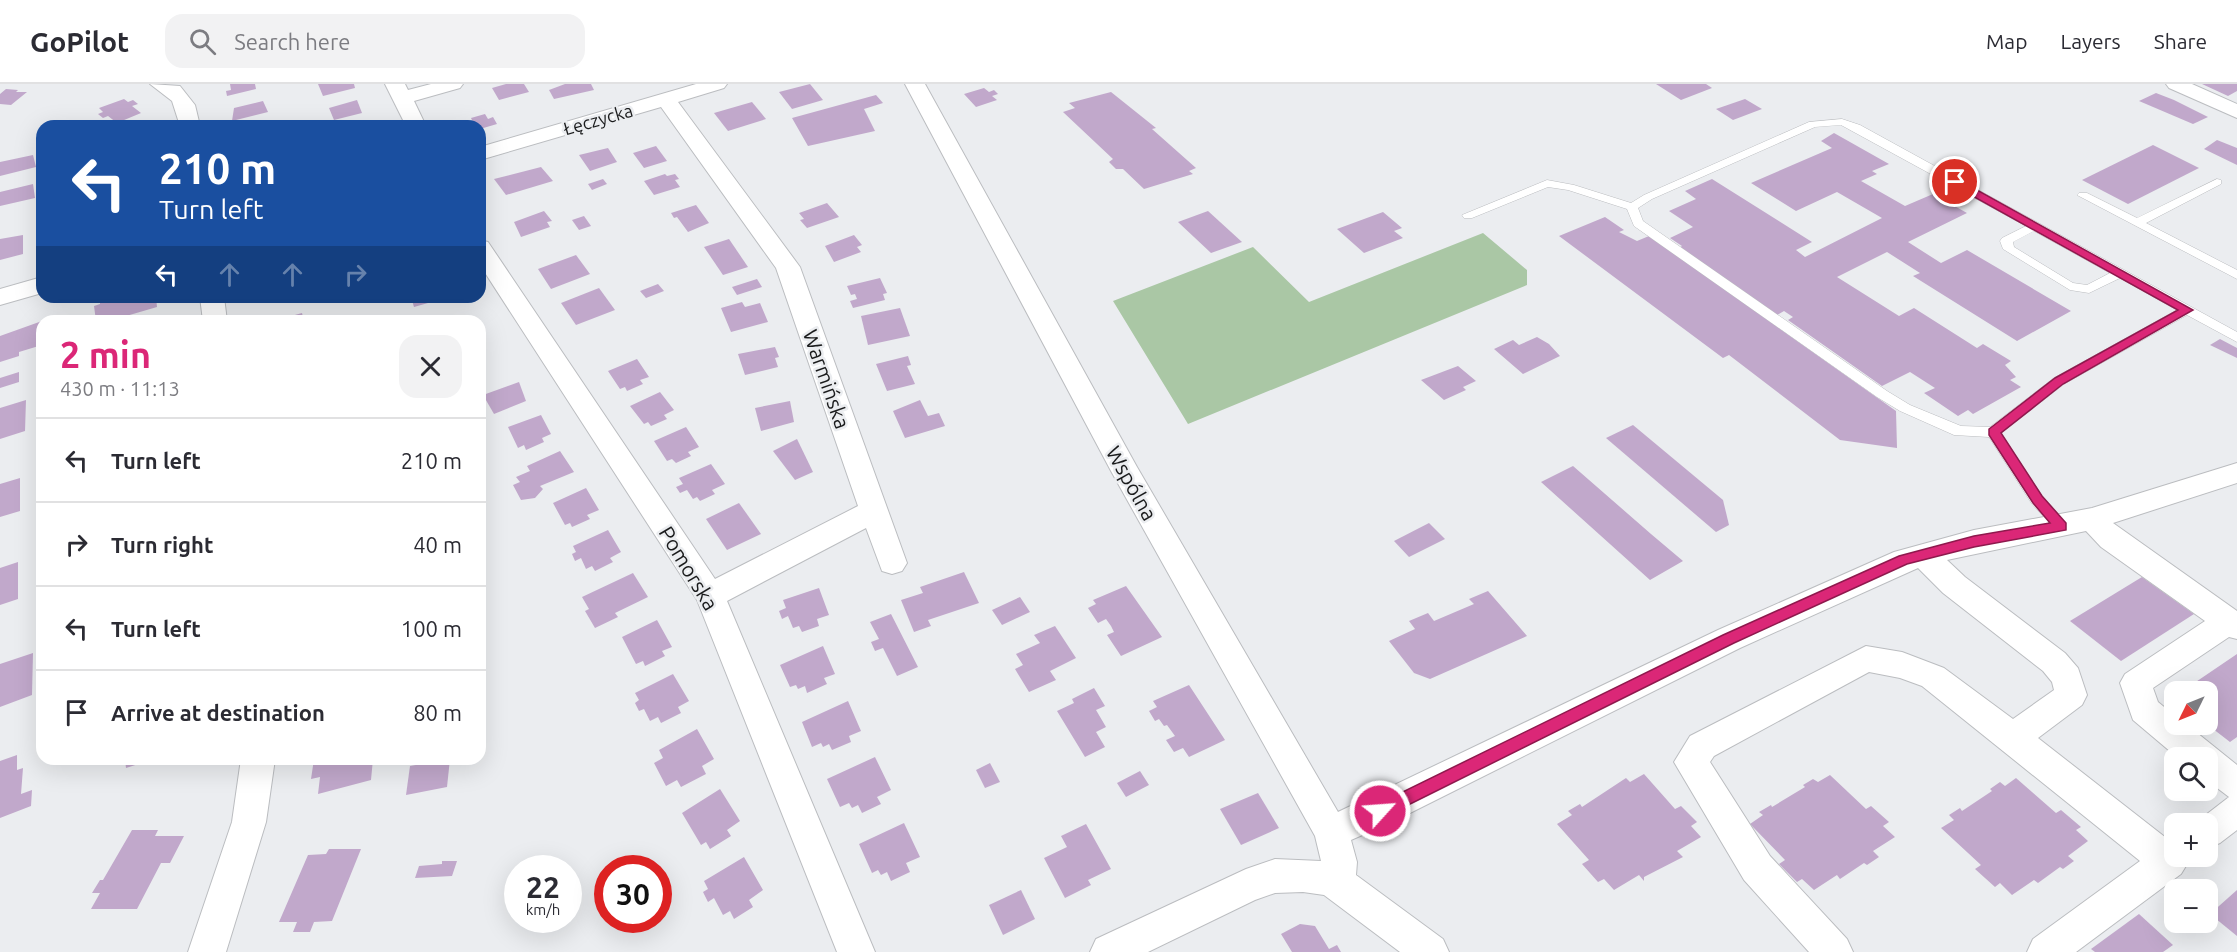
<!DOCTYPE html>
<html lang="en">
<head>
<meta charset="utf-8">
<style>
	body { margin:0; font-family:Ubuntu,sans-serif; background:#f2f2f3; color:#2b2b33; height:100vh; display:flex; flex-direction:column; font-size:22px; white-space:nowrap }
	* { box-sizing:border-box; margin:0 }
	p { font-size:20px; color:#7c7c81 }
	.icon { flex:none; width:33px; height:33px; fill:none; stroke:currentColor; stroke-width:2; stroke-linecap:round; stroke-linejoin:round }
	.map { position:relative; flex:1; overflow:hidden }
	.sheet { position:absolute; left:36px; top:231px; width:450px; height:450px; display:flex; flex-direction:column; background:#fff; border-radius:18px; box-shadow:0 6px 24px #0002 }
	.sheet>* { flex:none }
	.guide { position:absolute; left:36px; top:36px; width:450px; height:183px; border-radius:18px; box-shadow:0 6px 24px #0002; background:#1a4fa0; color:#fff; overflow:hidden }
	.needle { width:39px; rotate:227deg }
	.tools { position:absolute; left:2164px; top:597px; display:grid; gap:12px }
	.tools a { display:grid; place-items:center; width:54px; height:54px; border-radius:12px; background:#fff; box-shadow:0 6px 24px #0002; font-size:30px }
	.speed { position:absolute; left:504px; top:771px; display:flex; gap:12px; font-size:30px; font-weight:700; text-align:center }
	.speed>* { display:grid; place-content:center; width:78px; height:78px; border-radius:50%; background:#fff; box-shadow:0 6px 24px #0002; line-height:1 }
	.speed small { font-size:15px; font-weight:400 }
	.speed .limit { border:9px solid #d22; background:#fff; color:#111 }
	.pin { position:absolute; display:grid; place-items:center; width:51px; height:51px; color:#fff; margin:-26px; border:3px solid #fff; border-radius:50%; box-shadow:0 2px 6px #0007 }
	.me { position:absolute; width:66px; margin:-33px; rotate:64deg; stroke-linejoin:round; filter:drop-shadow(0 0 4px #0008) }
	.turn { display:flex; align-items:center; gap:21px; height:126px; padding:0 24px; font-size:27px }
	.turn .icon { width:78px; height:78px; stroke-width:2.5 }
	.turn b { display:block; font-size:42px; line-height:51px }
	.lanes { display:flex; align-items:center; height:57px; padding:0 24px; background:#0003; justify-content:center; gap:30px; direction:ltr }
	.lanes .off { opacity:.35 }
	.round { display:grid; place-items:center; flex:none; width:63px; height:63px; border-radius:18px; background:#f2f2f3 }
	.overview { display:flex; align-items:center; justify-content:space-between; height:102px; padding:0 24px }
	h1 { font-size:36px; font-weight:700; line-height:45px; color:#db2777 }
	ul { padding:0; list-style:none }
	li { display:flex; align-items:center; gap:18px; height:84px; padding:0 24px; border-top:2px solid #e1e1e2 }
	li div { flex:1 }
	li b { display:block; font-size:22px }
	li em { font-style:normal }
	header { display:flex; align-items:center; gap:36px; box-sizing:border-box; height:84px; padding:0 30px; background:#fff; border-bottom:2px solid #e1e1e2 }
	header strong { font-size:28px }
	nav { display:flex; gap:33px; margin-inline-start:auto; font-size:21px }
	.search { width:420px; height:54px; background:#f2f2f3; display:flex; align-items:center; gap:15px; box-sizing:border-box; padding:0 21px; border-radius:18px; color:#7c7c81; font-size:22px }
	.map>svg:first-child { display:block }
	.forest { fill:#aac7a5 }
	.building { fill:#c1a8cb }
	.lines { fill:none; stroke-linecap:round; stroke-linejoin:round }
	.lane-casing { stroke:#bbbdc0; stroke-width:1 }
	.street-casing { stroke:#bbbdc0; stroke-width:2 }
	.lane { fill:#fff; fill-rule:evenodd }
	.street { fill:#fff; fill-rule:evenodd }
	.route { fill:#db2777; stroke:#8e194d; stroke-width:1.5 }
	.labels { text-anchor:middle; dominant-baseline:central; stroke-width:5; stroke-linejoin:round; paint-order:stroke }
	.far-street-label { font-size:18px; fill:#1a1b1c; stroke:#ebedf0 }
	.street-label { font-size:21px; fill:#1a1b1c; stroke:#ebedf0 }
</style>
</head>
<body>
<header>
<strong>GoPilot</strong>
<div class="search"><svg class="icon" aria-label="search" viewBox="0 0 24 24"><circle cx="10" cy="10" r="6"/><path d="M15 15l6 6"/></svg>Search here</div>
<nav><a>Map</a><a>Layers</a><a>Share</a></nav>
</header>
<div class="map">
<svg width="2237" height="868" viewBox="0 0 2237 868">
	<rect width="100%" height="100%" fill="#ebedf0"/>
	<polygon class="forest" points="1483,149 1527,186 1527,201 1188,340 1113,217 1253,163 1309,218"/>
	<g class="building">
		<polygon points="230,0 255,0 256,5 227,12 226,7 231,6"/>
		<polygon points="318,0 354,0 355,4 323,12"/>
		<polygon points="506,0 524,0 529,8 499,16 492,4"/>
		<polygon points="565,0 591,0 594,6 554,15 549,6"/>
		<polygon points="810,0 823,16 792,25 779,8"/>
		<polygon points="1656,0 1706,0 1712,4 1681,16"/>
		<polygon points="2202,0 2237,0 2237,7 2228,12"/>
		<polygon points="984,4 989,8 994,6 998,10 992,12 997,16 976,23 964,10"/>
		<polygon points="6,5 18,6 16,8 27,8 11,21 0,20 0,10"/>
		<polygon points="1111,8 1156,44 1152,45 1196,84 1189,87 1193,90 1144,105 1123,85 1116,85 1109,78 1113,75 1063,28 1075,24 1069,19"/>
		<polygon points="2156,9 2174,16 2208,33 2193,40 2139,17"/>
		<polygon points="876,11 883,19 864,25 875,47 808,62 792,34"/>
		<polygon points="124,15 128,18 133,16 138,20 132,22 141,29 117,39 108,32 103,34 98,30 103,28 99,24"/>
		<polygon points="1745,15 1762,25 1733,36 1716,25"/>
		<polygon points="357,16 362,29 334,36 329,24"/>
		<polygon points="263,17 268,28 232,37 234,24"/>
		<polygon points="752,18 766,35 728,47 714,29"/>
		<polygon points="485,30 488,35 493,33 497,40 480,45 480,42 475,42 471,34"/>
		<polygon points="1834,49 1889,80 1872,87 1877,90 1861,97 1905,122 1933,110 1967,129 1908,158 1941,179 1967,166 2071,227 2017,257 1913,192 1920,189 1887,168 1837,193 1899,232 1914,224 1977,264 1983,260 2011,277 2005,281 2016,293 2010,296 2021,303 1973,330 1968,326 1958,332 1924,309 1935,304 1910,288 1882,302 1788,236 1793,233 1784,227 1777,231 1679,164 1682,162 1670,154 1693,143 1669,127 1696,115 1685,107 1712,95 1812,158 1796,166 1805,173 1882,134 1837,108 1796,127 1751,99 1832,64 1821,57"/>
		<polygon points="2217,56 2237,64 2237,81 2204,65"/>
		<polygon points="2153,61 2199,84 2128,120 2082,96"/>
		<polygon points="656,62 667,77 644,84 633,69"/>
		<polygon points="608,64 617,78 590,87 579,71"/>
		<polygon points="33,71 36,83 0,92 0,78"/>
		<polygon points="541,83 553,97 506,111 494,95"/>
		<polygon points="665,90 667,92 675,90 679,95 675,96 680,103 654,111 644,97"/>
		<polygon points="603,95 607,100 592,106 588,100"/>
		<polygon points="33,100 35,114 0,122 0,108"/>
		<polygon points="827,119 839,133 807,144 800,136 804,135 799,129"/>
		<polygon points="696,121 709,139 688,148 677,133 674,134 671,129"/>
		<polygon points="544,127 552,137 547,138 550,143 521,153 514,138"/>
		<polygon points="1208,127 1242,158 1211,169 1178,138"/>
		<polygon points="1383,128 1402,144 1394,147 1403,154 1364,169 1337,145"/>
		<polygon points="584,132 591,142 579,146 572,136"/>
		<polygon points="1605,133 1624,146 1619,148 1637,157 1649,152 1896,327 1897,364 1840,356 1729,271 1723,274 1559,152"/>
		<polygon points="23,151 23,170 0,176 0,155"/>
		<polygon points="854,151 862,161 857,163 861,168 834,178 825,162"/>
		<polygon points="729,155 748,183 723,191 704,163"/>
		<polygon points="576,171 590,190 551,205 538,185"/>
		<polygon points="880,194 887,209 883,210 885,216 853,224 850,217 857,215 855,210 851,211 847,202"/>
		<polygon points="757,195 762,203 737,211 732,203"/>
		<polygon points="658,200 664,207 646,214 640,207"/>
		<polygon points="599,204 615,226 576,241 561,219"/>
		<polygon points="111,213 156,213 157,223 109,237 96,237 94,222 100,220 100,216"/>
		<polygon points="411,213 441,213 442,215 414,223"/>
		<polygon points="742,218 745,223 760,219 768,238 731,248 721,224"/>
		<polygon points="900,224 910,252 868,261 861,232"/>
		<polygon points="302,229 304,237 277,237 277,236"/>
		<polygon points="42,237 42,261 19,268 19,272 0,278 0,252"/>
		<polygon points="1537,253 1549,260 1560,272 1523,290 1494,265 1513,256 1519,261"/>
		<polygon points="2220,255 2237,264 2237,274 2210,261"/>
		<polygon points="775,263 779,273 775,274 778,283 745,291 738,270"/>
		<polygon points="908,272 911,281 907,282 915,300 887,307 876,280"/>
		<polygon points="637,275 649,293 640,296 643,300 627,307 625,303 620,305 608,287"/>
		<polygon points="1458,282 1476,297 1463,303 1466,306 1444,316 1421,296"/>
		<polygon points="19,288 19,298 0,304 0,294"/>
		<polygon points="519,298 526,317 494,330 483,311"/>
		<polygon points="660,308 674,326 664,331 667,335 651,342 648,338 644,340 630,322"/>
		<polygon points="26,316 25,347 0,355 0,324"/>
		<polygon points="920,316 928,332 939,329 945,342 905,354 893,327"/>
		<polygon points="790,317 794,338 761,347 755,324"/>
		<polygon points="541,331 551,350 542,354 544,358 526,366 524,361 518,364 508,343"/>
		<polygon points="1633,341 1723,416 1729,441 1716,448 1606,354"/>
		<polygon points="686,343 699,363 688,368 691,372 676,379 672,375 667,377 654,357"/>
		<polygon points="797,355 813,388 795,396 773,367"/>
		<polygon points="560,367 574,388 540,402 543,405 535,414 521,416 513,401 520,398 516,393 530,387 527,382"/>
		<polygon points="711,380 725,400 712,406 715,410 700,417 697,413 693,415 687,406 680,409 676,403 683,400 679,394"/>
		<polygon points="1573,382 1651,450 1683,477 1650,496 1541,398"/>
		<polygon points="20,394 20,427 0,433 0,400"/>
		<polygon points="586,404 599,426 587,431 590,435 572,443 570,439 565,441 553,419"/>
		<polygon points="739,419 761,450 727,466 706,435"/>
		<polygon points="1429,439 1445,455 1409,473 1394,457"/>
		<polygon points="608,446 621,468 610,474 613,478 595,487 592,482 586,485 581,474 575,477 572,470 576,468 573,462"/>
		<polygon points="18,478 18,515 0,521 0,484"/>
		<polygon points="964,488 979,519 928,536 931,542 914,548 901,516 923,509 920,503"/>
		<polygon points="633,489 648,513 615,529 618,533 595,544 585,527 589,525 582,513"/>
		<polygon points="2142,493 2194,530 2121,577 2070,537"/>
		<polygon points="1126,502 1162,553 1121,572 1107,551 1114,548 1111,542 1106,535 1098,539 1088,524 1096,520 1093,516"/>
		<polygon points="819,504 829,531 817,535 819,542 802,548 799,542 793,544 788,532 782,535 779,527 786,524 783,516"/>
		<polygon points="1488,507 1527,552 1430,595 1414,589 1389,557 1415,545 1409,537 1428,529 1434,537 1474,520 1469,515"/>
		<polygon points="1020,513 1030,528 1002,541 992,526"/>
		<polygon points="891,530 918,583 897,592 883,564 875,567 871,558 879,555 870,538"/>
		<polygon points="657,536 672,563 662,567 665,572 645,582 643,577 636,580 622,553"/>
		<polygon points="1055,542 1076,574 1050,587 1056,596 1029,608 1015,585 1023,581 1016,570 1040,559 1034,551"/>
		<polygon points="823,562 835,590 824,594 827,600 807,609 805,602 798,605 796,601 790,603 780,581"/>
		<polygon points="33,569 32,611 0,623 0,580"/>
		<polygon points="2237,570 2237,653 2230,658 2208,641 2208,608 2181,608"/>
		<polygon points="673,590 689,617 678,623 681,629 661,639 658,633 650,637 644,625 639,627 635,619 639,616 635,609"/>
		<polygon points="1189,601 1225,656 1189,673 1183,664 1174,668 1166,656 1175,652 1167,641 1164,642 1159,635 1155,637 1149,627 1157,623 1153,617"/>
		<polygon points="1094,604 1105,622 1096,626 1106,643 1096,648 1105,663 1085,673 1057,627 1074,619 1072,615"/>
		<polygon points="848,617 861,647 849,652 851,658 832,666 829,660 823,663 821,659 812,663 802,638"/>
		<polygon points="697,645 714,675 702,682 706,690 681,703 677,696 666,702 654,679 663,674 659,666"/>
		<polygon points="17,671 17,686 23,684 21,710 32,706 31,722 0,734 0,677"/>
		<polygon points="875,673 891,706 877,713 881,720 862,729 858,721 852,724 849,719 840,723 827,695"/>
		<polygon points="125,675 154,675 126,684"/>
		<polygon points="314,675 373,675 371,696 318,710 320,693 311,695"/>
		<polygon points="450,675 447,703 406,711 410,682"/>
		<polygon points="990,679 1000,698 985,704 976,686"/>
		<polygon points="1140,687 1149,701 1126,713 1117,699"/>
		<polygon points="1644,690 1675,725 1681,722 1697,738 1691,742 1701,753 1677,767 1683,773 1644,793 1644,797 1639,791 1614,806 1604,795 1598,798 1582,780 1589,776 1557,740 1572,731 1568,727 1580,720 1582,723 1626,694 1630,698"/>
		<polygon points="1830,691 1866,725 1871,722 1889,738 1883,742 1895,753 1873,767 1879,773 1867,781 1864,779 1840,795 1837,791 1814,806 1802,795 1797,798 1779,780 1785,776 1750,740 1763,731 1759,728 1771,721 1772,723 1805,703 1803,701 1813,695 1818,698"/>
		<polygon points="2016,694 2056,729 2061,726 2081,743 2076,746 2088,757 2068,772 2074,777 2063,785 2060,783 2038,799 2034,796 2012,811 2000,799 1995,803 1975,785 1981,781 1941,744 1954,736 1949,731 1960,724 1962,727 1992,707 1990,705 2000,698 2005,702"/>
		<polygon points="720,705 740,737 727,746 731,752 710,765 706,758 701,761 682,729"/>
		<polygon points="1258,709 1279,744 1241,761 1220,725"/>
		<polygon points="904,739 920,773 906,779 910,788 891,797 887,788 881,791 878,786 872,789 859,760"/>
		<polygon points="1086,740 1111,785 1088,796 1091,801 1065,814 1044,774 1067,763 1061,752"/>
		<polygon points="132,746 158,746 155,752 184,752 170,779 161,779 137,825 91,825 100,809 92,809 100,796 103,796"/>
		<polygon points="329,765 361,765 332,837 314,838 310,848 293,848 297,838 279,838 308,771 326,770"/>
		<polygon points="744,773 763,806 749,816 753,823 734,835 730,827 723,831 714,814 708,818 703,808 708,805 704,797"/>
		<polygon points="442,777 457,777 452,792 415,794 419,782 442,780"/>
		<polygon points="1021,806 1035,835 1003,851 989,821"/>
		<polygon points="2237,806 2237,852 2210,830"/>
		<polygon points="2139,830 2173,861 2163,868 2095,868 2091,865"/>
		<polygon points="1300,840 1315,842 1329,865 1337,861 1341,868 1292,868 1281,850"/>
	</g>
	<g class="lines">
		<g class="lane-casing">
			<g id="lane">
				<path d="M1842 35 1860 41 2237 248V258L2187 231 2064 300 2001 349 2042 412 2066 438 2069 442 2066 446H2056L2032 420 1989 353 1954 351 1900 327 1877 313 1634 142 1627 125 1568 106 1548 103 1472 134H1464L1462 131 1547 96 1574 101 1631 119 1644 111 1809 38ZM1841 41 2026 142 2002 154 2000 157 2003 165 2070 206 2089 209 2120 194 2177 226 2054 294 1990 343 1961 342 1910 321 1887 307 1643 137 1638 124 1652 115 1815 43ZM2034 147 2110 189 2087 201 2073 199 2014 163 2013 158Z"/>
				<polygon points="2217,95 2221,96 2221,100 2146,139 2237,186 2237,195 2077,111 2079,109 2087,109 2137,134"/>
			</g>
		</g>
		<g class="street-casing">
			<g id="street">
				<polygon points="150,0 180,2 195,21 200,42 180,42 172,17"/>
				<polygon points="385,0 405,0 408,6 431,0 463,0 460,4 414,17 426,42 406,42"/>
				<polygon points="696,0 727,0 724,4 678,18 800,183 907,479 902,487 892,490 882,487 866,444 727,517 875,868 837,868 697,516 480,181 480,156 488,158 715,495 858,422 776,184 661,23 480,76 480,63"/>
				<polygon points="905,0 925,0 1137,383 1338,728 1718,546 1894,468 1974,446 2092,424 2237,379 2237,399 2113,439 2237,527 2237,555 2229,553 2153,604 2158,618 2175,632 2175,640 2186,640 2237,681 2237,746 2220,759 2208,764 2208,740 2194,740 2229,713 2208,697 2208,674 2178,674 2133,636 2120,599 2125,590 2205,537 2101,463 2086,447 1947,476 1965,493 2065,569 2078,584 2087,611 2082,621 2038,654 2170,757 2175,756 2175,772 2192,772 2181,790 2076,868 2027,868 2033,855 2140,777 1922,602 1900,594 1869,588 1714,672 1710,678 1770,772 1847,855 1853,868 1809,868 1744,796 1674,678 1690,652 1866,562 1902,568 1944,584 2013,635 2054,606 2052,598 2043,587 1943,509 1918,484 1740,564 1392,738 1351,756 1357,778 1356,791 1443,855 1449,868 1400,868 1324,811 1303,808 1275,809 1255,816 1148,868 1090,868 1096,855 1246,785 1275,775 1321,777 1315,752 1111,387"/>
				<polygon points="2166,0 2192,0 2237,20 2237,34 2169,4"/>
				<polygon points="42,193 42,209 0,221 0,205"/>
				<polygon points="200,213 224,213 227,237 203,237"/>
				<polygon points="241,675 275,675 266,738 226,868 188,868 232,738"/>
			</g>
		</g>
		<use href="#lane" class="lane"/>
		<use href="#street" class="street"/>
	</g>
	<polygon class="route" points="1951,96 1959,96 2193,226 2063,300 2001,349 2042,412 2066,439 2066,446 1974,463 1907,480 1734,559 1386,732 1380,735 1374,732 1372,727 1374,722 1723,551 1899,472 1974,452 2050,439 2033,419 1989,351 1989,345 2055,294 2178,226 1951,100"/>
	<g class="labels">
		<g class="far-street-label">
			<text transform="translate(598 35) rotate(-16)">Łęczycka</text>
		</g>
		<g class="street-label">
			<text transform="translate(827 295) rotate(71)">Warmińska</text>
			<text transform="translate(1132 399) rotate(61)">Wspólna</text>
			<text transform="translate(689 484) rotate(59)">Pomorska</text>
		</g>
	</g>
</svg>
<div class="tools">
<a><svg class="needle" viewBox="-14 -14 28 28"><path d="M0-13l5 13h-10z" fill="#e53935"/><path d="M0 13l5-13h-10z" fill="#7c7c81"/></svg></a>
<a><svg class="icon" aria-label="search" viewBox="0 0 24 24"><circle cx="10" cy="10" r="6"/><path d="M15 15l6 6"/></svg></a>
<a>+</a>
<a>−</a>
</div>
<div class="speed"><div>22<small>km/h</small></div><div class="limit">30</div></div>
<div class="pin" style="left:1955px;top:98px;background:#d93025"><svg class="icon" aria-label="arrive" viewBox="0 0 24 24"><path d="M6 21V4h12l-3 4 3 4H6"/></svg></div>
<svg class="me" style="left:1380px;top:727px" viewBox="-20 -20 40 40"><circle r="17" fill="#db2777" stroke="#fff" stroke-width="3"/><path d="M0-11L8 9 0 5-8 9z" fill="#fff"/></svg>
<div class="guide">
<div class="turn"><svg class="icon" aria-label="left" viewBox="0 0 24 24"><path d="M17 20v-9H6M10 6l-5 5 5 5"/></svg><div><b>210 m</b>Turn left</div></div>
<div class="lanes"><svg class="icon" aria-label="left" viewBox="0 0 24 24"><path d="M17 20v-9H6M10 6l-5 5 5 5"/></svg><svg class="icon off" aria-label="ahead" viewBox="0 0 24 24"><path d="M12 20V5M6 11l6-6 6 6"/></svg><svg class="icon off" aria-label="ahead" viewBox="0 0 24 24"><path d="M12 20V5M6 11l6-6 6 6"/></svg><svg class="icon off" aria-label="right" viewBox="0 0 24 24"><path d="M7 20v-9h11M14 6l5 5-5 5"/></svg></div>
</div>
<section class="sheet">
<div class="overview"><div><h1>2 min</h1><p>430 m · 11:13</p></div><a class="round"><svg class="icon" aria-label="close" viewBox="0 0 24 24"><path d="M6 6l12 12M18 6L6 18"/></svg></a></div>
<ul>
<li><svg class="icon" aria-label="left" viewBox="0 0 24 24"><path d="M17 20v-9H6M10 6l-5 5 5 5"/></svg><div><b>Turn left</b></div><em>210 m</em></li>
<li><svg class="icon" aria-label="right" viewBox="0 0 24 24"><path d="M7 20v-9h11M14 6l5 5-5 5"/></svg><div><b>Turn right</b></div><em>40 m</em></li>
<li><svg class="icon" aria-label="left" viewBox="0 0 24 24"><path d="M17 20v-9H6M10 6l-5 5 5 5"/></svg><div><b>Turn left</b></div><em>100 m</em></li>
<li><svg class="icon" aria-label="arrive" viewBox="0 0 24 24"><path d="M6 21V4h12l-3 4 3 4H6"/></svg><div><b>Arrive at destination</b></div><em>80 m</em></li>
</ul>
</section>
</div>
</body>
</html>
